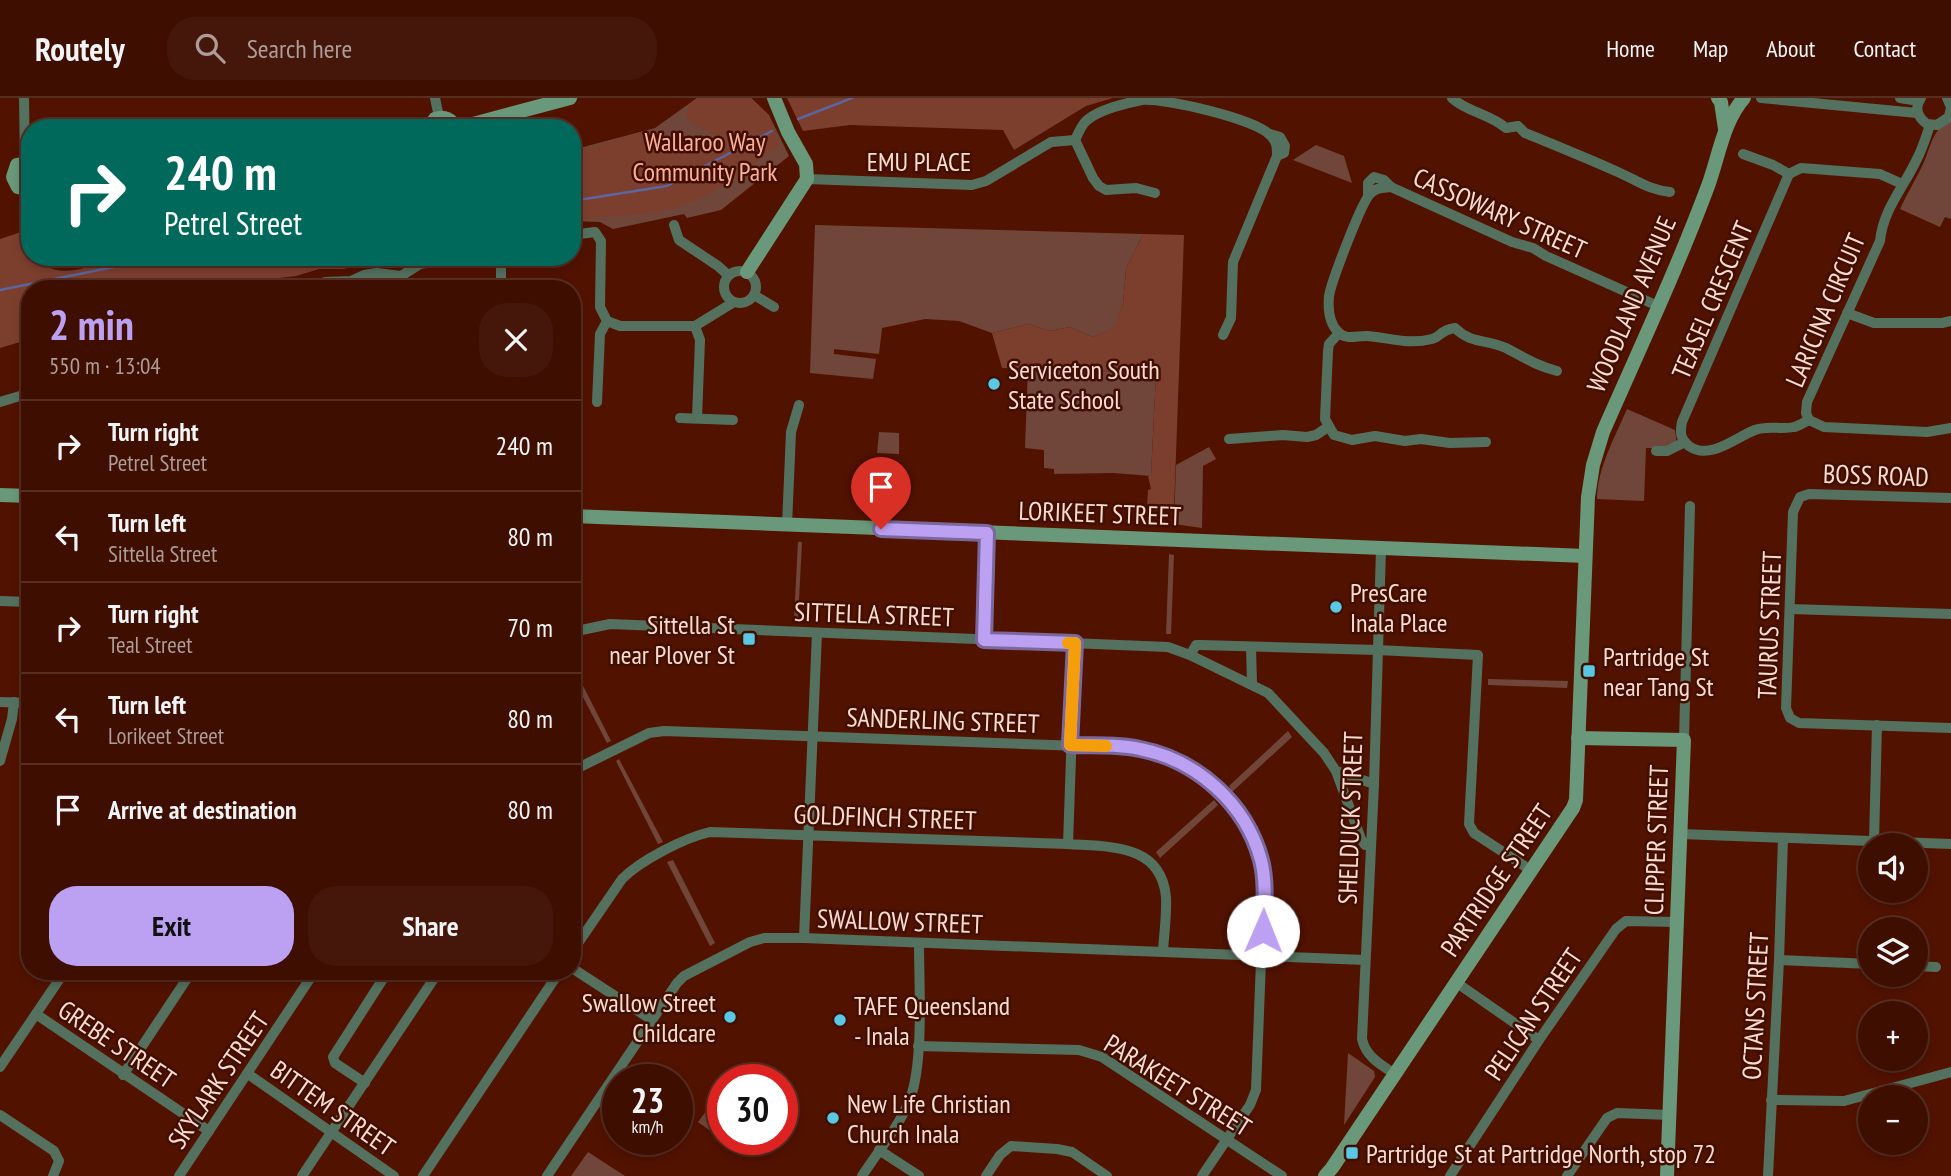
<!DOCTYPE html>
<html lang="en">
<head>
<meta charset="utf-8">
<style>
	body { margin:0; font-family:"PT Sans Narrow",sans-serif; background:#45170a; color:#f1f3f6; height:100vh; display:flex; flex-direction:column; font-size:26px; white-space:nowrap }
	* { box-sizing:border-box; margin:0 }
	p { font-size:23px; color:#ad9c99 }
	.icon { flex:none; width:38px; height:38px; fill:none; stroke:currentColor; stroke-width:2; stroke-linecap:round; stroke-linejoin:round }
	.map { position:relative; flex:1; overflow:hidden }
	.panel { position:absolute; left:21px; top:182px; width:560px; height:700px; display:flex; flex-direction:column; background:#3e0e00; border-radius:28px; box-shadow:0 4px 10px #0003,0 0 0 2px #572e22 }
	.panel>* { flex:none }
	.top-card { position:absolute; left:21px; top:21px; width:560px; height:147px; border-radius:28px; box-shadow:0 4px 10px #0003,0 0 0 2px #572e22; background:#00695c; color:#fff; overflow:hidden }
	.tools { position:absolute; left:1858px; top:735px; display:grid; gap:14px }
	.tools a { display:grid; place-items:center; width:70px; height:70px; border-radius:50%; background:#3e0e00; box-shadow:0 4px 10px #0003,0 0 0 2px #572e22; font-size:35px }
	.speed { position:absolute; left:602px; top:966px; display:flex; gap:14px; font-size:35px; font-weight:700; text-align:center }
	.speed>* { display:grid; place-content:center; width:91px; height:91px; border-radius:50%; background:#3e0e00; box-shadow:0 4px 10px #0003,0 0 0 2px #572e22; line-height:1 }
	.speed small { font-size:18px; font-weight:400 }
	.speed .limit { border:10px solid #d22; background:#fff; color:#111 }
	.pin { position:absolute; display:grid; place-items:center; width:60px; height:60px; color:#fff; margin:-72px -30px; border-radius:50% 50% 50% 0; rotate:-45deg; box-shadow:0 0 7px #0007 }
	.pin .icon { rotate:45deg }
	.me { position:absolute; width:77px; margin:-38px; rotate:1deg; stroke-linejoin:round; filter:drop-shadow(0 0 5px #0008) }
	.turn { display:flex; align-items:center; gap:24px; height:147px; padding:0 28px; font-size:32px }
	.turn .icon { width:91px; height:91px; stroke-width:2.5 }
	.turn b { display:block; font-size:49px; line-height:60px }
	.round { display:grid; place-items:center; flex:none; width:74px; height:74px; border-radius:28px; background:#45170a }
	.headline { display:flex; align-items:center; justify-content:space-between; height:119px; padding:0 28px }
	h1 { font-size:42px; font-weight:600; line-height:52px; color:#bca0f2 }
	.action { display:flex; gap:14px; margin-top:auto; padding:14px 28px }
	.action a { flex:1; height:80px; border-radius:28px; background:#bca0f2; color:#111; font-size:28px; font-weight:600; line-height:80px; text-align:center }
	.action a+a { background:#45170a; color:#f1f3f6 }
	ul { padding:0; list-style:none }
	li { display:flex; align-items:center; gap:21px; height:91px; padding:0 28px; border-top:2px solid #572e22 }
	li div { flex:1 }
	li b { display:block; font-size:26px }
	li em { font-style:normal }
	header { display:flex; align-items:center; gap:42px; box-sizing:border-box; height:98px; padding:0 35px; background:#3e0e00; border-bottom:2px solid #572e22 }
	header strong { font-size:33px }
	nav { display:flex; gap:38px; margin-inline-start:auto; font-size:24px }
	.search { width:490px; height:63px; background:#45170a; display:flex; align-items:center; gap:18px; box-sizing:border-box; padding:0 24px; border-radius:28px; color:#ad9c99; font-size:26px }
	.map>svg:first-child { display:block }
	.green { fill:#70463a }
	.forest { fill:#7c3f2e }
	.lines { fill:none; stroke-linecap:round; stroke-linejoin:round }
	.stream { stroke:#5d659e; stroke-width:2.5 }
	.street { stroke:#54715f; stroke-width:10 }
	.secondary { stroke:#69987b; stroke-width:14 }
	.route-casing { stroke:#7a689d; stroke-width:18 }
	.route { stroke:#bca0f2; stroke-width:12 }
	.slow { stroke:#f59e0b; stroke-width:12 }
	.poi-dot { fill:#59c8e4; stroke:#400f02; stroke-width:2.5 }
	.labels { text-anchor:middle; dominant-baseline:central; stroke-width:5; stroke-linejoin:round; paint-order:stroke }
	.park-label { font-size:26px; fill:#fbaf98; stroke:#400f02 }
	.street-label { font-size:26px; fill:#fcdbd1; stroke:#400f02 }
	.poi-label { font-size:26px; fill:#fcdbd1; stroke:#400f02; text-anchor:start }
</style>
</head>
<body>
<header>
<strong>Routely</strong>
<div class="search"><svg class="icon" aria-label="search" viewBox="0 0 24 24"><circle cx="10" cy="10" r="6"/><path d="M15 15l6 6"/></svg>Search here</div>
<nav><a>Home</a><a>Map</a><a>About</a><a>Contact</a></nav>
</header>
<div class="map">
<svg width="1951" height="1078" viewBox="0 0 1951 1078">
	<rect width="100%" height="100%" fill="#521200"/>
	<g class="green">
		<polygon points="697,0 751,0 769,17 789,58 721,112 687,120 684,116 613,131 600,124 572,123 572,52 655,30"/>
		<path d="M1951 22V121L1945 119 1940 129 1900 111C1907 95 1917 80 1924 64 1931 48 1933 30 1951 22Z"/>
		<polygon points="1316,47 1344,58 1352,85 1293,62"/>
		<polygon points="815,127 1143,136 1126,171 1123,206 1115,229 1093,239 1070,229 1050,233 1028,226 992,235 959,223 925,221 882,230 879,256 834,251 834,256 876,261 873,281 810,275"/>
		<polygon points="1028,271 1156,275 1151,378 1114,375 1054,376 1054,371 1044,370 1044,352 1025,350"/>
		<path d="M1627 311 1675 332 1677 347 1666 350H1646L1644 403 1597 401C1597 371 1615 339 1627 311Z"/>
		<polygon points="879,334 899,335 899,356 877,355"/>
		<polygon points="1209,349 1216,361 1203,368 1202,430 1174,426 1176,367"/>
		<polygon points="798,444 802,444 798,521 794,521"/>
		<polygon points="1169,456 1174,457 1171,536 1166,536"/>
		<polygon points="572,566 611,643 607,645 572,578"/>
		<polygon points="1488,581 1568,583 1567,590 1488,587"/>
		<polygon points="1288,633 1292,639 1232,694 1229,688"/>
		<polygon points="619,661 663,744 658,746 616,663"/>
		<polygon points="1214,702 1218,707 1160,760 1156,754"/>
		<polygon points="673,762 715,845 710,848 667,764"/>
		<polygon points="1348,955 1374,973 1375,979 1344,1027"/>
		<polygon points="713,1004 723,1012 723,1018 712,1034 698,1024"/>
		<polygon points="588,1054 625,1078 571,1078"/>
	</g>
	<g class="forest">
		<path d="M697 0H751L769 17 780 48C748 67 721 95 684 107 649 120 609 115 572 123V55L647 32 664 38 663 51 674 57 680 48 690 43 692 55 712 52 724 39 711 36 688 22C686 11 688 6 697 0Z"/>
		<polygon points="787,0 1113,0 1086,8 1014,52 1003,32 850,27 803,33"/>
		<path d="M30 131V159H45L43 164C47 167 49 170 53 171 66 176 96 170 104 159H405L371 162 344 171H319L296 178 230 186 216 191H30V241L0 250V141Z"/>
		<polygon points="1143,136 1184,137 1174,411 1153,413 1147,411 1148,392 1151,391 1148,378 1151,378 1156,275 1002,270 992,235 1028,226 1050,233 1070,229 1093,239 1114,229 1123,206 1126,171"/>
	</g>
	<g class="lines">
		<g class="stream">
			<polyline points="798,21 852,0"/>
			<polyline points="572,103 667,88 772,33"/>
			<polyline points="0,192 163,159"/>
		</g>
		<g class="street">
			<polyline points="24,0 25,64"/>
			<polyline points="435,0 439,19"/>
			<path d="M1452 0C1467 14 1490 16 1506 30L1518 28 1525 35C1557 48 1589 61 1620 75 1638 83 1650 92 1670 94"/>
			<polyline points="1761,0 1917,15"/>
			<polyline points="1900,0 1919,3"/>
			<path d="M1921 0C1914 10 1917 19 1927 26L1937 27 1949 19 1951 9 1947 0"/>
			<path d="M1930 27C1926 39 1922 52 1916 63 1903 90 1883 112 1880 143L1807 304 1806 315 1809 322 1824 329 1927 334 1951 330"/>
			<polyline points="1270,36 1280,39 1285,48 1284,55 1277,58"/>
			<polyline points="1075,42 1093,80 1099,88 1106,92 1136,90 1155,95"/>
			<polyline points="1743,56 1773,67 1789,76"/>
			<path d="M807 81 972 87 986 83 1051 44 1075 42C1078 36 1081 28 1086 23 1098 12 1126 5 1142 2 1165 0 1257 21 1271 38 1277 44 1277 50 1277 58L1233 164 1231 220 1223 237"/>
			<polyline points="1368,96 1368,85 1374,79 1384,82 1391,89"/>
			<polyline points="674,127 679,142 718,168 728,177"/>
			<polyline points="572,137 595,134 601,143 600,209 607,223 620,228 695,228 734,204"/>
			<polyline points="501,159 501,191"/>
			<circle cx="740" cy="189" r="16"/>
			<polyline points="401,178 402,191"/>
			<polyline points="311,191 325,184 351,183 364,177 377,175 401,178 420,166 465,159"/>
			<polyline points="754,197 774,209"/>
			<polyline points="1847,215 1874,225 1942,225 1951,223"/>
			<polyline points="695,228 700,242 697,320"/>
			<polyline points="1339,235 1329,246 1328,253 1325,321 1334,337 1352,342 1375,338 1405,343 1421,341 1450,345 1486,344"/>
			<path d="M1557 273C1537 268 1523 259 1506 250 1486 241 1471 246 1455 230 1440 232 1442 238 1432 241 1407 247 1391 240 1368 238 1357 237 1347 243 1338 234 1329 225 1328 209 1329 198 1331 185 1362 102 1371 95 1377 89 1383 90 1391 89L1512 144 1533 150 1546 158 1658 208"/>
			<polyline points="0,304 20,298 30,299"/>
			<polyline points="597,304 600,236 607,223"/>
			<polyline points="680,320 733,322"/>
			<path d="M1809 322C1804 324 1799 328 1794 329 1781 332 1768 327 1755 332 1736 339 1710 363 1689 348 1680 341 1680 334 1682 324L1789 76 1801 70 1880 76 1902 86"/>
			<polyline points="1229,341 1283,337 1307,339 1316,337 1328,329"/>
			<polyline points="1656,353 1667,353 1685,344"/>
			<polyline points="1951,400 1809,396 1800,399 1793,414 1786,610 1790,620 1799,625 1951,630"/>
			<polyline points="787,427 791,334 799,307"/>
			<path d="M1381 451 1374 686 1362 941C1366 959 1381 967 1395 976"/>
			<polyline points="0,503 30,504"/>
			<polyline points="1790,511 1951,516"/>
			<polyline points="572,534 610,526 1168,549 1190,557 1268,595 1324,655 1336,673 1361,741 1365,747 1371,747"/>
			<polyline points="983,542 987,435"/>
			<polyline points="1251,550 1252,585"/>
			<polyline points="1190,557 1196,547 1200,547 1378,552 1478,557 1469,726 1474,735 1532,773"/>
			<polyline points="0,604 30,605"/>
			<polyline points="1684,642 1690,408"/>
			<polyline points="0,663 12,621 14,604"/>
			<polyline points="1336,673 1374,686"/>
			<path d="M572 678 580 669 649 635 664 633 1137 650C1208 668 1255 711 1264 786L1256 992 1250 1007 1202 1078"/>
			<polyline points="1681,736 1951,746"/>
			<polyline points="1874,743 1877,627"/>
			<polyline points="1068,746 1075,545"/>
			<polyline points="804,840 817,535"/>
			<path d="M572 854 622 781C641 762 684 740 710 734L1068 746C1108 749 1161 745 1166 799 1167 816 1164 836 1163 853"/>
			<polyline points="1779,862 1871,866"/>
			<polyline points="1916,868 1936,869"/>
			<polyline points="572,870 652,922"/>
			<polyline points="1457,885 1539,942"/>
			<polyline points="36,916 209,1033"/>
			<polyline points="918,948 1079,952 1102,959 1282,1078"/>
			<polyline points="0,969 65,873"/>
			<polyline points="248,976 394,1078"/>
			<polyline points="123,977 192,873"/>
			<polyline points="365,985 335,965 333,959 388,873"/>
			<polyline points="1771,1002 1844,1003 1951,974"/>
			<polyline points="0,1017 54,1053 59,1063 53,1078"/>
			<polyline points="879,1052 919,1078"/>
			<polyline points="179,1078 315,873"/>
			<polyline points="302,1078 439,873"/>
			<polyline points="423,1078 560,873"/>
			<polyline points="547,1078 677,885 684,878 750,844 764,840 804,840 1365,862"/>
			<path d="M862 1078C878 1053 899 1029 910 1001 924 964 919 887 919 846"/>
			<polyline points="986,1078 1000,1057 1011,1048 1057,1051 1072,1054 1107,1078"/>
			<polyline points="1450,1078 1539,942 1616,831 1626,823 1677,824"/>
			<polyline points="1567,1078 1607,1020 1617,1015 1670,1017"/>
			<polyline points="1768,1078 1779,862 1783,740"/>
		</g>
		<g class="secondary">
			<polyline points="1718,0 1721,4 1725,31"/>
			<path d="M429 30 435 21C444 18 452 21 455 30"/>
			<polyline points="458,30 570,0"/>
			<polyline points="30,65 17,67 13,79 18,89 30,91"/>
			<polyline points="747,174 807,81 806,66 788,34 774,0"/>
			<polyline points="0,397 30,398"/>
			<polyline points="572,418 1585,458"/>
			<polyline points="1578,640 1684,642 1667,1078"/>
			<path d="M1325 1078 1332 1070 1573 710 1576 702 1588 399 1593 367 1603 334C1639 252 1677 171 1708 88 1719 58 1723 24 1744 0"/>
		</g>
	</g>
	<g class="lines">
		<g class="route-casing">
			<path id="route" d="M881 431 987 435 984 542 1075 545 1070 647C1093 648 1118 646 1140 651 1197 662 1246 706 1261 762 1267 785 1264 810 1263 833"/>
		</g>
		<use href="#route" class="route"/>
		<polyline class="slow" points="1068,545 1075,545 1070,647 1106,648"/>
	</g>
	<g class="poi-dot">
		<circle cx="994" cy="286" r="7"/>
		<circle cx="1336" cy="509" r="7"/>
		<rect x="742" y="534" width="14" height="14" rx="3.5"/>
		<rect x="1582" y="566" width="14" height="14" rx="3.5"/>
		<circle cx="730" cy="919" r="7"/>
		<circle cx="840" cy="922" r="7"/>
		<circle cx="833" cy="1020" r="7"/>
		<rect x="1345" y="1048" width="14" height="14" rx="3.5"/>
	</g>
	<g class="labels">
		<g class="park-label">
			<text x="705" y="43">Wallaroo Way<tspan x="705" dy="30">Community Park</tspan></text>
		</g>
		<g class="street-label">
			<text x="919" y="63">EMU PLACE</text>
			<text transform="translate(1500 115) rotate(24)">CASSOWARY STREET</text>
			<text transform="translate(1712 202) rotate(-67)">TEASEL CRESCENT</text>
			<text transform="translate(1631 206) rotate(-67)">WOODLAND AVENUE</text>
			<text transform="translate(1825 212) rotate(-67)">LARICINA CIRCUIT</text>
			<text transform="translate(1876 377) rotate(2)">BOSS ROAD</text>
			<text transform="translate(1100 415) rotate(2)">LORIKEET STREET</text>
			<text transform="translate(874 516) rotate(2)">SITTELLA STREET</text>
			<text transform="translate(1769 527) rotate(-88)">TAURUS STREET</text>
			<text transform="translate(943 622) rotate(2)">SANDERLING STREET</text>
			<text transform="translate(885 719) rotate(2)">GOLDFINCH STREET</text>
			<text transform="translate(1350 720) rotate(-88)">SHELDUCK STREET</text>
			<text transform="translate(1656 742) rotate(-88)">CLIPPER STREET</text>
			<text transform="translate(1496 782) rotate(-56)">PARTRIDGE STREET</text>
			<text transform="translate(900 823) rotate(2)">SWALLOW STREET</text>
			<text transform="translate(1755 908) rotate(-87)">OCTANS STREET</text>
			<text transform="translate(1533 916) rotate(-56)">PELICAN STREET</text>
			<text transform="translate(117 946) rotate(34)">GREBE STREET</text>
			<text transform="translate(218 982) rotate(-56)">SKYLARK STREET</text>
			<text transform="translate(1178 987) rotate(32)">PARAKEET STREET</text>
			<text transform="translate(333 1010) rotate(35)">BITTEM STREET</text>
		</g>
		<g class="poi-label">
			<text x="1008" y="271">Serviceton South<tspan x="1008" dy="30">State School</tspan></text>
			<text x="1350" y="494">PresCare<tspan x="1350" dy="30">Inala Place</tspan></text>
			<text x="735" y="526" text-anchor="end">Sittella St<tspan x="735" dy="30">near Plover St</tspan></text>
			<text x="1603" y="558">Partridge St<tspan x="1603" dy="30">near Tang St</tspan></text>
			<text x="716" y="904" text-anchor="end">Swallow Street<tspan x="716" dy="30">Childcare</tspan></text>
			<text x="854" y="907">TAFE Queensland<tspan x="854" dy="30">- Inala</tspan></text>
			<text x="847" y="1005">New Life Christian<tspan x="847" dy="30">Church Inala</tspan></text>
			<text x="1366" y="1055">Partridge St at Partridge North, stop 72</text>
		</g>
	</g>
</svg>
<div class="tools">
<a><svg class="icon" aria-label="sound" viewBox="0 0 24 24"><path d="M4 9h4l5-4v14l-5-4H4zM17 9q2 3 0 6"/></svg></a>
<a><svg class="icon" aria-label="layers" viewBox="0 0 24 24"><path d="M12 4l9 5-9 5-9-5zM3 14l9 5 9-5"/></svg></a>
<a>+</a>
<a>−</a>
</div>
<div class="speed"><div>23<small>km/h</small></div><div class="limit">30</div></div>
<div class="pin" style="left:881px;top:431px;background:#d93025"><svg class="icon" aria-label="arrive" viewBox="0 0 24 24"><path d="M6 21V4h12l-3 4 3 4H6"/></svg></div>
<svg class="me" style="left:1263px;top:833px" viewBox="-20 -20 40 40"><circle r="19" fill="#fff"/><path d="M0-13L10 11 0 6-10 11z" fill="#bca0f2"/></svg>
<div class="top-card">
<div class="turn"><svg class="icon" aria-label="right" viewBox="0 0 24 24"><path d="M7 20v-9h11M14 6l5 5-5 5"/></svg><div><b>240 m</b>Petrel Street</div></div>
</div>
<section class="panel">
<div class="headline"><div><h1>2 min</h1><p>550 m · 13:04</p></div><a class="round"><svg class="icon" aria-label="close" viewBox="0 0 24 24"><path d="M6 6l12 12M18 6L6 18"/></svg></a></div>
<ul>
<li><svg class="icon" aria-label="right" viewBox="0 0 24 24"><path d="M7 20v-9h11M14 6l5 5-5 5"/></svg><div><b>Turn right</b><p>Petrel Street</p></div><em>240 m</em></li>
<li><svg class="icon" aria-label="left" viewBox="0 0 24 24"><path d="M17 20v-9H6M10 6l-5 5 5 5"/></svg><div><b>Turn left</b><p>Sittella Street</p></div><em>80 m</em></li>
<li><svg class="icon" aria-label="right" viewBox="0 0 24 24"><path d="M7 20v-9h11M14 6l5 5-5 5"/></svg><div><b>Turn right</b><p>Teal Street</p></div><em>70 m</em></li>
<li><svg class="icon" aria-label="left" viewBox="0 0 24 24"><path d="M17 20v-9H6M10 6l-5 5 5 5"/></svg><div><b>Turn left</b><p>Lorikeet Street</p></div><em>80 m</em></li>
<li><svg class="icon" aria-label="arrive" viewBox="0 0 24 24"><path d="M6 21V4h12l-3 4 3 4H6"/></svg><div><b>Arrive at destination</b></div><em>80 m</em></li>
</ul>
<div class="action"><a>Exit</a><a>Share</a></div>
</section>
</div>
</body>
</html>
